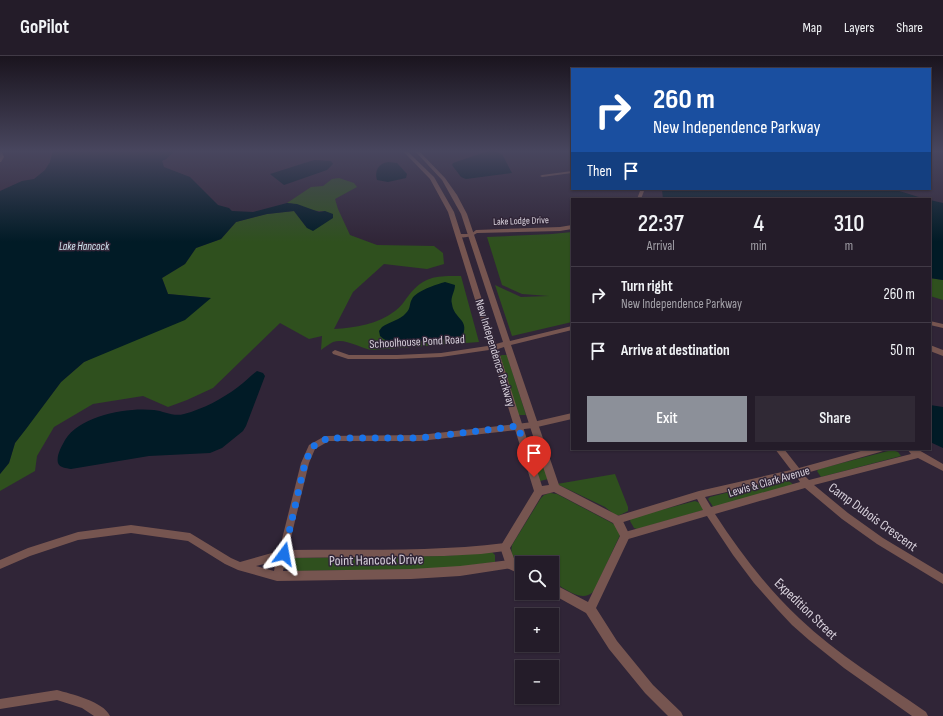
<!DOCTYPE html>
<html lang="en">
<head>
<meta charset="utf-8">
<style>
	body { margin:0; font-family:"Sofia Sans Condensed",sans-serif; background:#302935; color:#f1f3f6; height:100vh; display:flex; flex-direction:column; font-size:15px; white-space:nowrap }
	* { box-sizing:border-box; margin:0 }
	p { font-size:13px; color:#a3a1a8 }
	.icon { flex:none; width:22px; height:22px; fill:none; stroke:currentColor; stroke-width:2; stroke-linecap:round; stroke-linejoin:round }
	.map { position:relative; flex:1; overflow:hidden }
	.side { position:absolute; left:571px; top:142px; width:360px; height:252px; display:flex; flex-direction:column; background:#241c29; border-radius:0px; box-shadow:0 1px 3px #0004,0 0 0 1px #413a46 }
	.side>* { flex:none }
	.hud { position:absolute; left:571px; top:12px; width:360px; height:122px; border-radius:0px; box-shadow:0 1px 3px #0004,0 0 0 1px #413a46; background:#1a4fa0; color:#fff; overflow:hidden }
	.fabs { position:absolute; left:515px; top:500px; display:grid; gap:8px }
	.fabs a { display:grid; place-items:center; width:44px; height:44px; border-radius:0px; background:#241c29; box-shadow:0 1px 3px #0004,0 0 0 1px #413a46; font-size:20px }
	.pin { position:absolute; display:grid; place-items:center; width:34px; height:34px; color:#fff; margin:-41px -17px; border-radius:50% 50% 50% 0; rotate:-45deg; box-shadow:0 0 4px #0007 }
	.pin .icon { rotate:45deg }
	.me { position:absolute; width:44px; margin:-22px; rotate:13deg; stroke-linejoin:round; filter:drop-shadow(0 0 3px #0008) }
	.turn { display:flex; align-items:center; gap:14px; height:84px; padding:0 16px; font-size:18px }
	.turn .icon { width:52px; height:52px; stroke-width:2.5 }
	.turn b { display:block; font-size:28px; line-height:34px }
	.then { display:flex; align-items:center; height:38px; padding:0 16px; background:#0003; gap:8px; font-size:15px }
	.eta { display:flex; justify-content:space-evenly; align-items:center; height:68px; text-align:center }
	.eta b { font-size:24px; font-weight:600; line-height:28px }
	.button { display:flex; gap:8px; margin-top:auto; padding:8px 16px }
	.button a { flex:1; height:46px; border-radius:0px; background:#8c9099; color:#fff; font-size:16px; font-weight:600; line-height:46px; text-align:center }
	.button a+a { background:#302935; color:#f1f3f6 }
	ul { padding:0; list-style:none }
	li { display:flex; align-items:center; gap:12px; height:56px; padding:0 16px; border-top:1px solid #413a46 }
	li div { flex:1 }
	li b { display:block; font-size:15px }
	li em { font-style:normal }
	header { display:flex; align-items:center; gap:24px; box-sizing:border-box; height:56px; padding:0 20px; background:#241c29; border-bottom:1px solid #413a46 }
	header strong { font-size:19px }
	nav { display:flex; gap:22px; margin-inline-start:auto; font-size:14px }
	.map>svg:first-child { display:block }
	.green { fill:#2f501e }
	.water { fill:#011b26 }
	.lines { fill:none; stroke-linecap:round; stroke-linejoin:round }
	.minor { fill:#765550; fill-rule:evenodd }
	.tertiary { fill:#765550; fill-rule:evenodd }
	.route { stroke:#1a73e8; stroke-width:7; stroke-dasharray:0 12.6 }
	.labels { text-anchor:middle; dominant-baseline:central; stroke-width:3; stroke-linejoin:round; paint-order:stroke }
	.far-street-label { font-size:10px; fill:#d7d0db; stroke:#302537 }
	.far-water-label { font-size:11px; font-style:italic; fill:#d2e7f1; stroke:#302537 }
	.street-label { font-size:12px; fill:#d7d0db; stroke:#302537 }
	.near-street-label { font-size:14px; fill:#d7d0db; stroke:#302537 }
</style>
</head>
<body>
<header>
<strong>GoPilot</strong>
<nav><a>Map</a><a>Layers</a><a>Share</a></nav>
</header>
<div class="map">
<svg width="943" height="660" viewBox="0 0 943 660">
	<rect width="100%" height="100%" fill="#302537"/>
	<g class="green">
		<path d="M339 122 354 127 357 131 335 143 338 153 350 179 377 189 434 190 443 197 444 208 427 213 384 208 353 236 334 273C355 272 378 268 395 255 401 251 405 244 409 239 425 219 438 220 461 220L479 286 371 294C359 292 346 282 333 286 329 288 325 291 321 294L322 280 309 283 280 267 213 332 187 344 168 351 143 340 93 348 54 371 37 400 35 415 0 435V418L9 407 15 387 61 326 84 306 210 242 168 238 162 222 185 208 196 192 221 183 236 166 267 158 294 155 307 172 326 155C312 157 300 148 287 147L311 131 323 130 332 123Z"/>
		<polygon points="572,176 572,266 512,280 495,229 521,241 549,240 522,238 502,229 487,181 552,178"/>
		<polygon points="930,222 943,224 943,244 930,240"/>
		<polygon points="502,299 507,299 526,359 518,359 500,300"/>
		<polygon points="533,380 548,423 540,425 526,381"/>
		<polygon points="892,394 898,396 901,400 821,421 817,415 819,413"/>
		<polygon points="615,418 628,451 628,455 620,459 615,459 605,451 557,428"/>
		<polygon points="785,422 794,429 714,452 708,443 710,441"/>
		<path d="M550 437 557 438 612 467 616 470 620 479 594 535C582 548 564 532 552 525V507C536 507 507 513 512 489L541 442 544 439Z"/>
		<polygon points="695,445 700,447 704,454 637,473 634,472 630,465 631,462"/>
		<polygon points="492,496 495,499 495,506 444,513 292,515 284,512 285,505 290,502 444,500"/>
	</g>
	<g class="water">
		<polygon points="53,94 176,94 166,103 162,105 164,111 190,121 218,149 229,152 232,155 253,156 287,147 297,148 319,156 325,155 333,158 333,162 313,175 307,172 294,155 267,158 236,166 221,183 196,192 185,208 162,222 168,238 211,242 185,264 84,306 61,326 26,373 15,387 9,407 0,418 0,135 22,125 34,123 45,114 50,106"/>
		<polygon points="491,94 502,98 512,117 466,123 461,121 452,109 453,107"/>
		<polygon points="314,104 331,105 333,108 327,114 284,129 270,118"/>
		<path d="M388 106 397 107 407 118 406 122 388 126 377 124C374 115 379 107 388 106Z"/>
		<polygon points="664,133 893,133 925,143 663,143 662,134"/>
		<polygon points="930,144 943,147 943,224 930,222"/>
		<path d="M445 226 455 229C455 236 450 241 452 248 454 263 469 263 463 279 454 285 400 287 388 285 385 284 382 282 380 280L379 275 382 271C389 266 400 264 406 257 411 252 409 248 412 243 416 235 437 228 445 226Z"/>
		<path d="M257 315 263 317 265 320 246 370 243 375 222 392 210 397 149 400 71 413C66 412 60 412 58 407 56 399 62 390 65 384 80 359 128 351 154 354 164 355 173 361 184 358 203 353 222 343 238 331 245 326 250 320 257 315Z"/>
		<polygon points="930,349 943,351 943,392 930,386"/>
	</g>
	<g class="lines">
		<g class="minor">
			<polygon points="0,95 2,96 4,101 1,106 0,106"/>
			<polygon points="572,115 572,117 542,121 540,120 542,119"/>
			<polygon points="638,133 643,133 644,135 641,143 637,143 640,135"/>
			<path d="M572 169V173L560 175 477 177C472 181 462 183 456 180L459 178H471L476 174 560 171Z"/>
			<polygon points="930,265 943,268 943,272 930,269"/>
			<polygon points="494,289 496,289 497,291 496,293 441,301 397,303 348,303 333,298 332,296 335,294 349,299 397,299 441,297"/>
			<path d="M572 357V363L533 372 420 385H329L315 393 309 407 288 494C360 493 434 496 505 487L508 488 510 491 508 494 505 495 481 498 444 500 286 502 283 515 411 513 460 510 511 504 514 505 516 508 514 511 511 512 460 520 411 523 277 525 238 514 225 508 188 485 131 477 78 484 30 500 0 513V504L28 492 78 476 131 469 190 477 231 502 240 506 279 495 301 407 309 389 325 380 420 379 533 366ZM276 505 274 515 256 510Z"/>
			<path d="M775 393H784L799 412 868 393H884L883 395 880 396 803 418 809 424 911 398 907 393H917L943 408V415L918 402 814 429 848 457 883 482 943 518V528L877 488 842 463 805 432 715 458C739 495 766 531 799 562 837 598 883 626 926 656L928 660H912L844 612 809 584 792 569 777 553 754 527 733 499 707 460 625 484 622 483 621 480 622 477 625 476 703 454 697 443 617 468 614 467 613 464 614 461 699 435 791 414ZM796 420 800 426 711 451 705 441Z"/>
			<path d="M57 634C71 638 103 645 110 660H94L82 652 57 644 0 653V643Z"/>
		</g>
		<g class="tertiary">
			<path d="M402 94H406L434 121 454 156 496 288 503 286 461 158 442 124 414 94H418L445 122 457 139 467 158 510 285 572 270V274L511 289 559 429 621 461 630 480 596 552 617 585 653 629 681 656 683 660H668L645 637 609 593 586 557 550 537H552V527L588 546 620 480 613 467 554 436 542 439 510 492 515 505 522 508V519L507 512 500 491 534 435 448 156 430 123ZM504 291 549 429 542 430 498 293Z"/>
			<polygon points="930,289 943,294 943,300 930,295"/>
		</g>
	</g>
	<linearGradient id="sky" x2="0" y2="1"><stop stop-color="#1a141e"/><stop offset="0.51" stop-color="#48465e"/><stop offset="1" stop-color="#48465e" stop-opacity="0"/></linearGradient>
	<rect width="943" height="186" fill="url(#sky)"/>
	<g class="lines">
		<polyline class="route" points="284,498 305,407 312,391 328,382 420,382 518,370 534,421"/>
	</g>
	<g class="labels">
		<g class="far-street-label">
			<text transform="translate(521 165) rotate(-2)">Lake Lodge Drive</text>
		</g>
		<g class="far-water-label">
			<text x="84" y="190">Lake Hancock</text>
		</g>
		<g class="street-label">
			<text transform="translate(417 286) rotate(-3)">Schoolhouse Pond Road</text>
			<text transform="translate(495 297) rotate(73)">New Independence Parkway</text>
			<text transform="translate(769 426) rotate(-16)">Lewis &amp; Clark Avenue</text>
		</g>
		<g class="near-street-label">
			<text transform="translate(873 461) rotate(36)">Camp Dubois Crescent</text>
			<text transform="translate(376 504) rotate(-1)">Point Hancock Drive</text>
			<text transform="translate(806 553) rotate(44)">Expedition Street</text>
		</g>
	</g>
</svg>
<div class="fabs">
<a><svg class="icon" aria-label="search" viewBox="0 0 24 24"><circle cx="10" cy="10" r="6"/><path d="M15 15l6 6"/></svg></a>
<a>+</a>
<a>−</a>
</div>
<div class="pin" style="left:534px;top:421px;background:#d93025"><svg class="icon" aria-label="arrive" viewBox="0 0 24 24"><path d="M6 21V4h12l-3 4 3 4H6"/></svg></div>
<svg class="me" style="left:284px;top:498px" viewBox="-20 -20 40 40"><path d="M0-17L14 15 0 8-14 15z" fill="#1a73e8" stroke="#fff" stroke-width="4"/></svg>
<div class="hud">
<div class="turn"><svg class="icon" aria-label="right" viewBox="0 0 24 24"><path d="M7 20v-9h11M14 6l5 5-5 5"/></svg><div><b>260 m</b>New Independence Parkway</div></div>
<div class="then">Then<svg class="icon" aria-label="arrive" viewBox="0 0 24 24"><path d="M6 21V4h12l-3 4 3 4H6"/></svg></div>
</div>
<section class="side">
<div class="eta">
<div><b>22:37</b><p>Arrival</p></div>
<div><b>4</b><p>min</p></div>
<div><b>310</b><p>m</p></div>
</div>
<ul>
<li><svg class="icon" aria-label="right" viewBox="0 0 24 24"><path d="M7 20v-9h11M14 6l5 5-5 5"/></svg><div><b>Turn right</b><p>New Independence Parkway</p></div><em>260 m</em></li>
<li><svg class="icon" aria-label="arrive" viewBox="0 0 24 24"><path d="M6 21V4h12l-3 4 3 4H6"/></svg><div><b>Arrive at destination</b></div><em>50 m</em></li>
</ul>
<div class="button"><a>Exit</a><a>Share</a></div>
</section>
</div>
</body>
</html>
